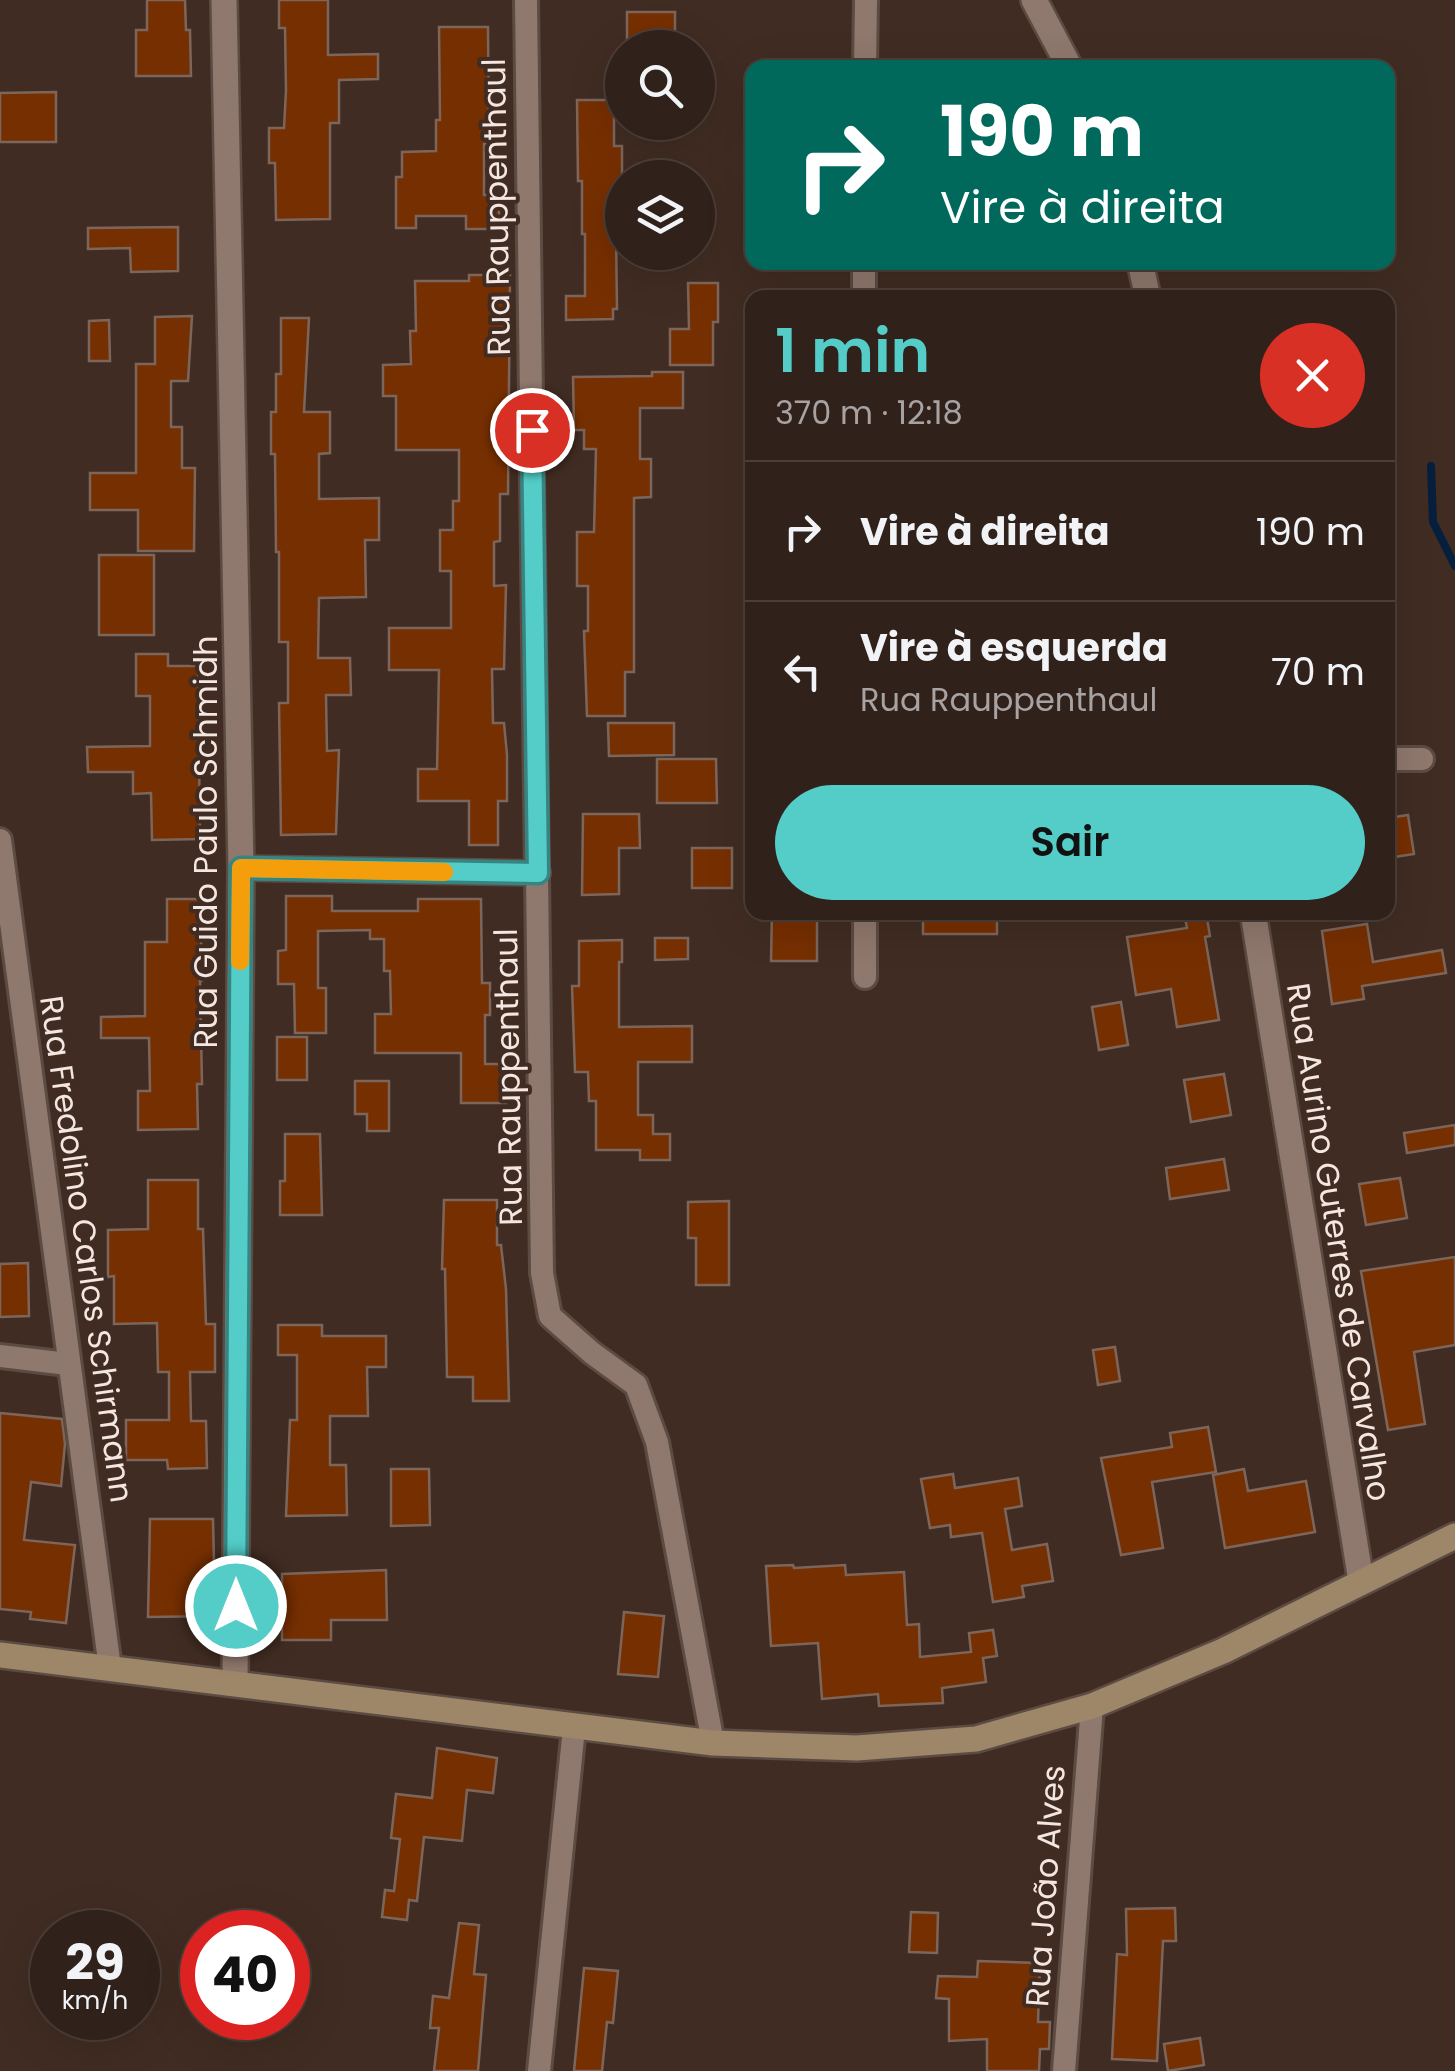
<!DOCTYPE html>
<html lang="pt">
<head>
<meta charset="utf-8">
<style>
	body { margin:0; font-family:Poppins,sans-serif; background:#3c2e27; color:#f1f3f6; height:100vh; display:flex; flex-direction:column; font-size:38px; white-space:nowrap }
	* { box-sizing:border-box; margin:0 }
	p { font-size:32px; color:#a8a3a2 }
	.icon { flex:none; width:55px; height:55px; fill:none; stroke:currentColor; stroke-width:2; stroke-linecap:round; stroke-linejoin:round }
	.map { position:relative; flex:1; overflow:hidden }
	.details { position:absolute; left:745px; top:290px; width:650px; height:630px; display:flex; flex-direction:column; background:#30211a; border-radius:20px; box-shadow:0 10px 40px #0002,0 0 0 2px #4b3e39 }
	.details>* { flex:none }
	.hud { position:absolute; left:745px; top:60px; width:650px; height:210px; border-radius:20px; box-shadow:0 10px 40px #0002,0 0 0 2px #4b3e39; background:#00695c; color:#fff; overflow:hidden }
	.fabs { position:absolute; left:605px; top:30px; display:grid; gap:20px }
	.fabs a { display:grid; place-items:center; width:110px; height:110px; border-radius:50%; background:#30211a; box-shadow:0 10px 40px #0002,0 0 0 2px #4b3e39; font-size:50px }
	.speed { position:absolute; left:30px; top:1910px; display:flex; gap:20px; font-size:50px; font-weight:700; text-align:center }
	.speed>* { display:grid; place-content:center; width:130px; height:130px; border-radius:50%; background:#30211a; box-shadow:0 10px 40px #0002,0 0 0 2px #4b3e39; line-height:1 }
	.speed small { font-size:25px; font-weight:400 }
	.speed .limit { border:15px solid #d22; background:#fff; color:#111 }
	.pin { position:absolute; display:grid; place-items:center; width:85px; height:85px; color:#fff; margin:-42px; border:5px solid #fff; border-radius:50%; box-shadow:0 2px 10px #0007 }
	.me { position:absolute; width:110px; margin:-55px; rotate:0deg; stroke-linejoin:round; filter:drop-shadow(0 0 8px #0008) }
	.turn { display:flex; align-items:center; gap:35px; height:210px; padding:0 30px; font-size:45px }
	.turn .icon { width:130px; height:130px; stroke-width:2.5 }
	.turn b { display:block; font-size:70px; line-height:85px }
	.round { display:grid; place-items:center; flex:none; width:105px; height:105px; border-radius:52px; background:#3c2e27 }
	.overview { display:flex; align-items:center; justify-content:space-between; height:170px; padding:0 30px }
	h1 { font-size:60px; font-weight:600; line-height:75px; color:#54cdc8 }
	.primary-button { display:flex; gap:20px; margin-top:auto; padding:20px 30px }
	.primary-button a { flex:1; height:115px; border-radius:60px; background:#54cdc8; color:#111; font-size:40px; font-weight:600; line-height:115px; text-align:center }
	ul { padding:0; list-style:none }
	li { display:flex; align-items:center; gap:30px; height:140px; padding:0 30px; border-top:2px solid #4b3e39 }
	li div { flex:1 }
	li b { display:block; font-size:38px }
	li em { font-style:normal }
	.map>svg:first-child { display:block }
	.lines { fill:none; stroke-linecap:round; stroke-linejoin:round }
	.stream { stroke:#051f3d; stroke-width:8 }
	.building { fill:#762f00; stroke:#7c665b; stroke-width:2.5 }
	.minor-casing { stroke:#5c4b42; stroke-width:28 }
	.tertiary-casing { stroke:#5c4b42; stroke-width:30 }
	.secondary-casing { stroke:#5c4b42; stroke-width:30 }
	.minor { stroke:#8f786d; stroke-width:22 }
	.tertiary { stroke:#8f786d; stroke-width:25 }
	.secondary { stroke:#9e8669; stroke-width:25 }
	.route-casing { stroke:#378582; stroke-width:25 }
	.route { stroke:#54cdc8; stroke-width:18 }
	.slow { stroke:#f59e0b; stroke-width:18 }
	.labels { text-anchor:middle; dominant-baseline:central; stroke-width:8; stroke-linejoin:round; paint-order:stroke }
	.street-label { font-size:32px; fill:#f4e6e0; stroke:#402c22 }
</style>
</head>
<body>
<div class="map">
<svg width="1455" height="2071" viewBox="0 0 1455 2071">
	<rect width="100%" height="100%" fill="#402c22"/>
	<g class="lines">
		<polyline class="stream" points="1431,466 1433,522 1455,566"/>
	</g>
	<g class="building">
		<polygon points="147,0 185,0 186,30 190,30 191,76 136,76 136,30 147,30"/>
		<polygon points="279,0 328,0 328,55 378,54 378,79 339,80 339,123 330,123 330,219 276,220 275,163 269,163 269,128 284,128 286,91 285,28 279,28"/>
		<rect x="627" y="12" width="48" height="36"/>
		<polygon points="439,27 488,27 489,144 484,144 484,195 499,195 499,229 466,229 466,216 416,216 416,228 396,228 396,177 402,177 402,152 436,151 436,120 440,120"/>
		<polygon points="56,92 56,142 0,142 0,93"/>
		<polygon points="577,100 614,100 614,146 622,146 622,181 618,181 618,233 616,233 617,309 613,309 613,319 566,320 566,296 585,296 585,234 582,234 582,181 578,181"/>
		<polygon points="178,227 178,271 131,272 130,248 88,249 88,228"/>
		<polygon points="469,275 510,275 508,494 500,494 500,541 494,542 494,586 506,585 504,669 492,669 493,723 504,723 507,755 507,801 498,801 498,845 469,845 469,801 418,801 418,769 437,769 439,670 389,670 389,628 451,628 451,571 440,571 440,530 453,530 453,501 459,501 459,450 396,450 396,396 383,396 383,365 411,364 410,331 416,331 415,281 469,281"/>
		<polygon points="688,283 718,283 718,322 713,322 713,365 670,365 670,329 689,329"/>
		<polygon points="192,316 188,381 171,381 171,427 182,427 182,468 195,468 194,551 138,551 138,510 90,510 90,473 136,473 136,364 155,364 155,317"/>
		<polygon points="281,318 309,318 304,412 330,412 330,453 319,454 319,499 379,498 379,540 365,540 366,597 319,598 318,658 350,658 351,695 326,695 327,751 339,750 336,834 281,835 279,703 288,703 288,642 279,642 279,552 276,552 275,454 271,454 271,412 276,412 276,374 281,374"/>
		<polygon points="109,320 110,361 89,361 89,321"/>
		<polygon points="652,372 683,372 683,408 640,408 640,459 651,459 651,497 634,498 634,672 625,672 625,716 587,716 584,631 588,631 588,586 577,586 577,532 594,532 596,449 584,449 584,430 574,430 573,377 652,376"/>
		<rect x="99" y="555" width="55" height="80"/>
		<polygon points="136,654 168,654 168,666 198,666 200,839 152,840 151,793 133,794 133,772 88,772 87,747 150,746 150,696 136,696"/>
		<polygon points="608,723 674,723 674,755 609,756"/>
		<polygon points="657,759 716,759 717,803 657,803"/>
		<polygon points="583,814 639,814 640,848 619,848 619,894 582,895"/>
		<polygon points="1408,815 1414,854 1388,858 1388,818"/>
		<rect x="692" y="848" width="40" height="40"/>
		<polygon points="286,896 332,896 332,911 418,911 418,899 481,899 482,983 490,983 490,1015 485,1015 485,1064 506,1064 506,1103 461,1103 461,1053 375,1053 375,1014 391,1014 390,971 384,971 384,939 370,939 370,930 318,931 318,988 326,988 326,1033 295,1033 294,984 278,984 278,951 286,950"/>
		<polygon points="167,899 199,899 203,980 200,981 202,1084 197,1084 198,1129 138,1130 138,1091 150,1091 149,1038 101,1038 101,1017 145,1016 145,942 167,942"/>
		<polygon points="772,912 817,912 817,961 771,961"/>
		<rect x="923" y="912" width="74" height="22"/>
		<polygon points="1184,912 1206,912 1210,936 1205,937 1219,1020 1177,1027 1171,989 1136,995 1127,937 1187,928"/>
		<polygon points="1367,924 1373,962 1442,950 1446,973 1362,986 1364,999 1332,1004 1322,931"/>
		<polygon points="655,938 688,938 688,959 655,960"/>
		<polygon points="622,940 622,962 619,962 619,1027 692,1026 692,1062 638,1062 638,1115 653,1115 653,1134 670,1134 670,1160 640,1160 640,1150 596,1150 596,1101 589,1101 588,1072 575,1072 572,986 579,986 579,941"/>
		<polygon points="1121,1002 1128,1045 1099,1050 1092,1007"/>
		<rect x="277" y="1037" width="30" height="43"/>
		<polygon points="1224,1074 1231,1115 1191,1122 1184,1080"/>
		<polygon points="355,1081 389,1081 389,1131 367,1131 367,1114 355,1114"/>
		<polygon points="1455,1125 1455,1145 1407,1153 1404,1133"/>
		<polygon points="285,1134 320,1134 322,1215 280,1215 280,1181 285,1181"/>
		<polygon points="1224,1159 1229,1190 1170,1199 1166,1168"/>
		<polygon points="1400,1178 1407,1218 1366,1225 1359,1184"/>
		<polygon points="148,1180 198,1180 198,1229 203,1229 206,1324 215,1324 215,1372 190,1372 191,1421 206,1421 207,1468 168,1469 167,1460 126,1460 126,1420 169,1420 169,1372 158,1372 157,1323 114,1324 114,1276 108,1277 108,1230 148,1229"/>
		<polygon points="444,1200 497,1200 497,1245 501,1245 506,1289 509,1401 473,1401 473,1377 447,1377 445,1269 442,1269"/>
		<polygon points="729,1201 729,1285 696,1285 696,1238 688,1238 688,1202"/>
		<polygon points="1455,1257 1455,1345 1414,1352 1425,1424 1388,1430 1361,1271"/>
		<polygon points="28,1263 29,1316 0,1317 0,1264"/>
		<polygon points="278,1325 322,1325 322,1336 386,1336 386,1367 367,1367 368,1416 330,1416 330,1465 346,1465 347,1515 286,1516 290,1420 297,1420 297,1355 278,1355"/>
		<polygon points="1115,1347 1120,1381 1098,1385 1093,1350"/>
		<polygon points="0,1413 62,1419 65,1444 61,1486 31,1482 24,1540 75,1545 66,1623 30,1619 31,1612 0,1609"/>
		<polygon points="1208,1427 1216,1472 1152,1482 1163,1548 1121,1555 1101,1458 1172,1447 1170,1433"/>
		<polygon points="391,1469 429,1469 430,1525 391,1526"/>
		<polygon points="1244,1469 1248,1491 1306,1481 1315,1532 1225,1548 1213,1475"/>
		<polygon points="953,1474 955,1488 1018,1478 1022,1506 1005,1509 1012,1550 1047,1544 1053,1581 1022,1586 1024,1597 993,1602 982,1533 951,1537 950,1525 930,1528 921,1479"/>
		<polygon points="150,1519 213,1519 214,1563 220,1563 219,1616 148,1617"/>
		<polygon points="793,1565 794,1568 845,1565 846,1575 904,1572 907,1625 919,1624 920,1657 971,1652 969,1633 993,1630 997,1656 983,1658 986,1682 942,1688 943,1703 879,1706 878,1694 822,1699 818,1643 771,1646 766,1566"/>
		<polygon points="386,1570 387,1620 331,1620 331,1640 282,1640 282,1574"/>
		<polygon points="624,1612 664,1616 658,1677 618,1674"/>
		<polygon points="437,1748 497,1758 493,1793 467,1790 462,1841 424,1837 417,1901 409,1900 407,1920 382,1917 385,1890 394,1891 400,1839 391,1838 396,1794 432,1798"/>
		<polygon points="1175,1908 1176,1941 1163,1941 1157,2061 1112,2059 1117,1954 1127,1955 1126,1909"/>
		<polygon points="911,1912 938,1913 937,1953 909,1952"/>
		<polygon points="459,1923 479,1925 474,1974 486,1975 478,2071 434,2071 439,2028 430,2028 433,1996 449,1998"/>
		<polygon points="978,1961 1040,1963 1038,2022 1050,2022 1049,2049 1040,2049 1039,2071 987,2071 987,2039 949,2041 949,1999 936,1998 938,1976 977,1977"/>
		<polygon points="584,1968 618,1971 613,2023 607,2022 602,2071 574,2071"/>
		<polygon points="1200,2038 1204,2065 1168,2071 1164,2044"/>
	</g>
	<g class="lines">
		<g class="minor-casing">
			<g id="minor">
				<polyline points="526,0 542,1273 550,1316 592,1353 636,1385 657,1442 713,1743"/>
				<polyline points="865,68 866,0"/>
				<polyline points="864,262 864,298"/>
				<polyline points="1388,759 1422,759"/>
				<polyline points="0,840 110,1668"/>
				<polyline points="241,868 538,873"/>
				<polyline points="865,912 865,977"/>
				<polyline points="0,1356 68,1364"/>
				<polyline points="539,2071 574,1728"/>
				<polyline points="1064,2071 1092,1706"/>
			</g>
		</g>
		<g class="tertiary-casing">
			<g id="tertiary">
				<polyline points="224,0 241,868 235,1683"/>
				<polyline points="1034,0 1070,68"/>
				<polyline points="1140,262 1148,298"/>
				<polyline points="1253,912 1361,1581"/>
			</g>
		</g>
		<g class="secondary-casing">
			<polyline id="secondary" points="0,1655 713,1743 857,1748 976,1739 1092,1706 1223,1651 1455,1536"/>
		</g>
		<use href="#minor" class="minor"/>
		<use href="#tertiary" class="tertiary"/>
		<use href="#secondary" class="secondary"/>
	</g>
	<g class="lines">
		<g class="route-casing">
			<polyline id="route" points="236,1606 241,868 538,873 532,430"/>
		</g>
		<use href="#route" class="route"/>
		<polyline class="slow" points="240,961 241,868 444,872"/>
	</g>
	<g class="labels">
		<g class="street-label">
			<text transform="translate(496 207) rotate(-91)">Rua Rauppenthaul</text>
			<text transform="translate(205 842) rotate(-90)">Rua Guido Paulo Schmidh</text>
			<text transform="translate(508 1077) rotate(-91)">Rua Rauppenthaul</text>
			<text transform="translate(1339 1242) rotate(81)">Rua Aurino Guterres de Carvalho</text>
			<text transform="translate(87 1249) rotate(82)">Rua Fredolino Carlos Schirmann</text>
			<text transform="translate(1045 1886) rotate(-86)">Rua João Alves</text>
		</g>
	</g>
</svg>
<div class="fabs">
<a><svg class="icon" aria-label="search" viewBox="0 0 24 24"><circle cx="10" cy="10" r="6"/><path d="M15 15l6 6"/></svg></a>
<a><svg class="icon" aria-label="layers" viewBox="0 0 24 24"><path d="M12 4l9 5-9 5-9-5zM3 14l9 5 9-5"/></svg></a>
</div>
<div class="speed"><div>29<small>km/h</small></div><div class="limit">40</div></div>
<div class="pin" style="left:532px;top:430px;background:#d93025"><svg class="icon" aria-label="arrive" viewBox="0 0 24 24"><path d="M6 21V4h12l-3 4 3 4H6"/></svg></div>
<svg class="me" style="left:236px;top:1606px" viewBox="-20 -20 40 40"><circle r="17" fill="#54cdc8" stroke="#fff" stroke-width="3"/><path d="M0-11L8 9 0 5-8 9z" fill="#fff"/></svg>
<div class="hud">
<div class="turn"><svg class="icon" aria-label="right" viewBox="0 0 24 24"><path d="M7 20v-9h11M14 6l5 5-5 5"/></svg><div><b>190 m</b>Vire à direita</div></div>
</div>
<section class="details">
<div class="overview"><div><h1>1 min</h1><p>370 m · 12:18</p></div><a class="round" style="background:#d93025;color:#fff"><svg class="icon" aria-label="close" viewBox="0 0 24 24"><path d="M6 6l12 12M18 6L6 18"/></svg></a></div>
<ul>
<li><svg class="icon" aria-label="right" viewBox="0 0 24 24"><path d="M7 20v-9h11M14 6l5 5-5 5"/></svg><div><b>Vire à direita</b></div><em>190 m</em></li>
<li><svg class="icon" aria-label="left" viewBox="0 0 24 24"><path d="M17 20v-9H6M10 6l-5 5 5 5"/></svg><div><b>Vire à esquerda</b><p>Rua Rauppenthaul</p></div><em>70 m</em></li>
</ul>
<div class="primary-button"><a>Sair</a></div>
</section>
</div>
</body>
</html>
